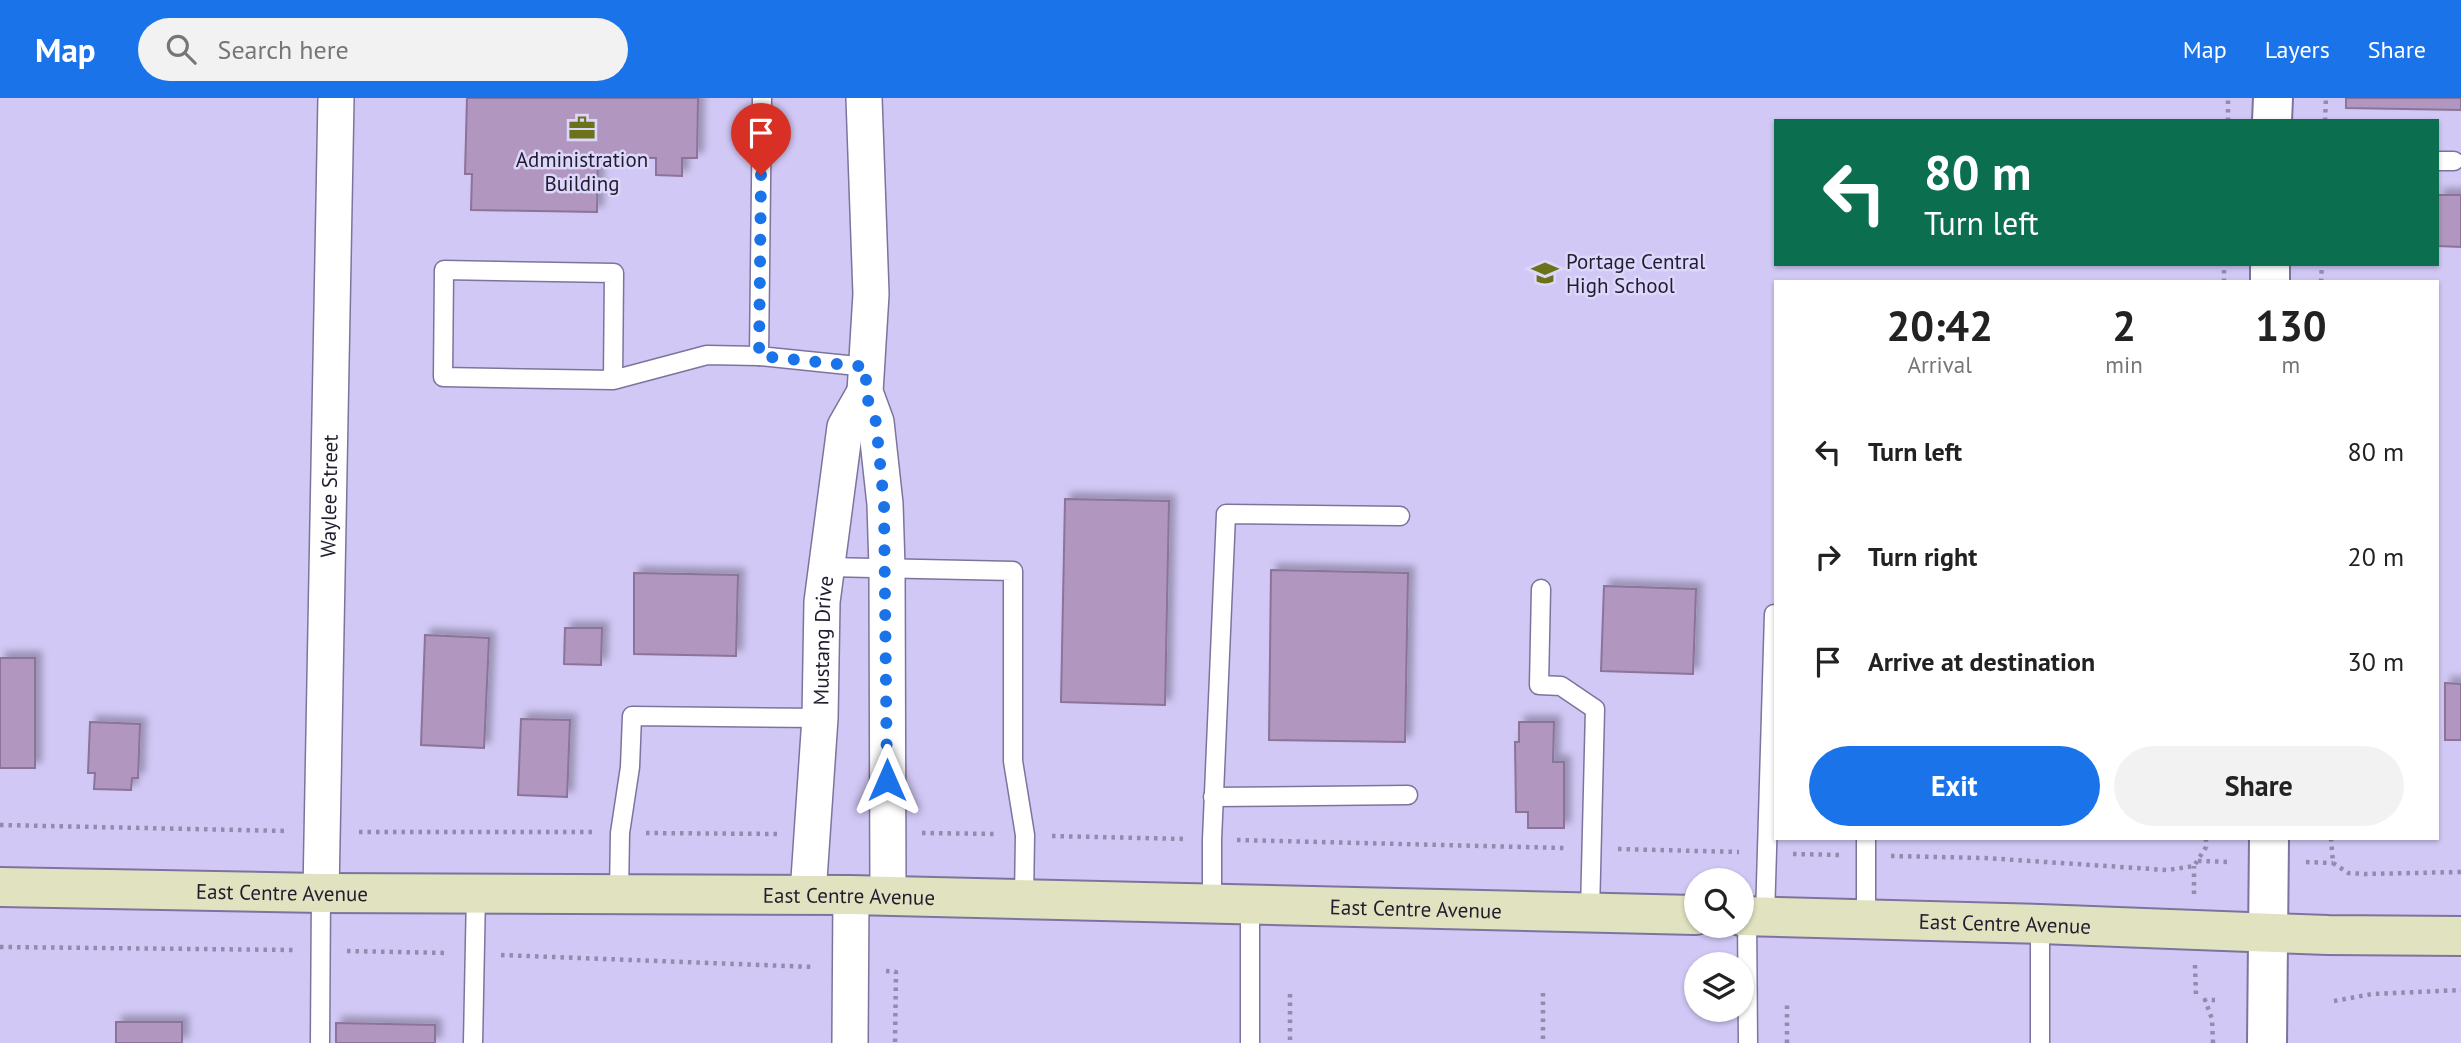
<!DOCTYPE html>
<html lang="en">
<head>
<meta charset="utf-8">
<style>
	body { margin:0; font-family:"PT Sans",sans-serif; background:#f2f2f2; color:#222; height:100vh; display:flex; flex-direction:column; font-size:26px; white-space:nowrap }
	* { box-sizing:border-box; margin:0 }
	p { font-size:23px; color:#767676 }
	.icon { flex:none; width:38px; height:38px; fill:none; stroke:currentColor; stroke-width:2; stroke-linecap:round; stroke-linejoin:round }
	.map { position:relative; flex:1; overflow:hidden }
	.details { position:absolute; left:1774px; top:182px; width:665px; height:560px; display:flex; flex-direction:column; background:#fff; border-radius:0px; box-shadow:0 2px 5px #0004 }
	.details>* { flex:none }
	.guide { position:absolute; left:1774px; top:21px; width:665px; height:147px; border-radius:0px; box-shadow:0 2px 5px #0004; background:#0b6e4f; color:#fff; overflow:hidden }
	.fabs { position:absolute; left:1684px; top:770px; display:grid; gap:14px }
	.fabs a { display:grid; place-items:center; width:70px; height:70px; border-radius:50%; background:#fff; box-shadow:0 2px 5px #0004; font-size:35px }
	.pin { position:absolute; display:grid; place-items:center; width:60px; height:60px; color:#fff; margin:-72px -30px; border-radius:50% 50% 50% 0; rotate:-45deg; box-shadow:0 0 7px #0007 }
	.pin .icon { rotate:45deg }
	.me { position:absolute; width:77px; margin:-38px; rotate:0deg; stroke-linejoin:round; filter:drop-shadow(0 0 5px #0008) }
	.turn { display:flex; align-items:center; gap:24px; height:147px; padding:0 35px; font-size:32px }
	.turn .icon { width:91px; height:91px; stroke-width:2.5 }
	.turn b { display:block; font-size:49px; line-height:60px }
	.eta { display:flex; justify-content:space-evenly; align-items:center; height:119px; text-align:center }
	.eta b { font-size:42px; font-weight:700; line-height:49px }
	.primary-button { display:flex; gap:14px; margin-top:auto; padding:14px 35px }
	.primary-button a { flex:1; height:80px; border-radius:42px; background:#1a73e8; color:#fff; font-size:28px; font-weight:700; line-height:80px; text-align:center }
	.primary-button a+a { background:#f2f2f2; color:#222 }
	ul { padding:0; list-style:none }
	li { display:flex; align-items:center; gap:21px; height:105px; padding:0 35px }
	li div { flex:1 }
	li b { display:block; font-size:26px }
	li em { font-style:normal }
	header { display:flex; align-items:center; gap:42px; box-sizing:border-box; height:98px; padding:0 35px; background:#1a73e8; color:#fff }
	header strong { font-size:33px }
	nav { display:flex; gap:38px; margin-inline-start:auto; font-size:24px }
	.search { width:490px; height:63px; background:#f2f2f2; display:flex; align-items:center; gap:18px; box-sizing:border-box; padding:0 24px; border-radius:38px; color:#767676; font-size:26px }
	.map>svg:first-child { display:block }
	.building { fill:#b197bf; stroke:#8b7399; stroke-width:2; filter:url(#shadow) }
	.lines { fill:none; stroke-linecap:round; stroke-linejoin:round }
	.service-casing { stroke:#7d749d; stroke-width:21 }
	.minor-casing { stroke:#7d749d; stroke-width:38 }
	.tertiary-casing { stroke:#7d749d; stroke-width:42 }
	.secondary-casing { stroke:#7d749d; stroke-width:42 }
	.path { stroke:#928bae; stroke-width:4.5; stroke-dasharray:3.5 5; stroke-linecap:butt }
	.service { stroke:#fff; stroke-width:18 }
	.minor { stroke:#fff; stroke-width:35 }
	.tertiary { stroke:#fff; stroke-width:38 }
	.secondary { stroke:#e1e3c0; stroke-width:38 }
	.route { stroke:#1a73e8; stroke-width:12; stroke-dasharray:0 21.6 }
	.labels { text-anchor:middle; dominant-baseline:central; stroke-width:5; stroke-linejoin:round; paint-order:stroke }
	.poi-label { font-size:21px; fill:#211d2e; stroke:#ddd7fb }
	.street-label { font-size:21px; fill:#211d2e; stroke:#ddd7fb }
</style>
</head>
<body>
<header>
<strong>Map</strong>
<div class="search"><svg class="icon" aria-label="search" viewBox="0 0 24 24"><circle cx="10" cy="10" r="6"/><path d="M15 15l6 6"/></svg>Search here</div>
<nav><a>Map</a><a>Layers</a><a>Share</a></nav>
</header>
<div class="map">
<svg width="2461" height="945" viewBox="0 0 2461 945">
	<defs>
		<filter id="shadow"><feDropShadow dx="6" dy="-6" stdDeviation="3.5" flood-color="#0004"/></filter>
	</defs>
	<rect width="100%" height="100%" fill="#d1c8f5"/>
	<g class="building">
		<polygon points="467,0 698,0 697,60 682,60 682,78 656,77 656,60 598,59 597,114 471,112 472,76 465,76"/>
		<polygon points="2346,0 2461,0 2461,12 2346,10"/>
		<polygon points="2438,97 2461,97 2461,149 2438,148"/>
		<polygon points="1065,401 1169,403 1165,607 1061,604"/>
		<polygon points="1271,472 1408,475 1405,644 1269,642"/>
		<polygon points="634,475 738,477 736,558 634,556"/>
		<polygon points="1604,488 1696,491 1693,576 1601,573"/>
		<polygon points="565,530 602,530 601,567 564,566"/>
		<polygon points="425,537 489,540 484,650 421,647"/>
		<rect x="0" y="560" width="35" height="110"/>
		<polygon points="2445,585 2461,586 2461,642 2445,642"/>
		<polygon points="521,621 570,622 567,699 518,697"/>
		<polygon points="90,624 140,626 138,680 132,680 131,692 94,691 95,675 88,675"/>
		<polygon points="1519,624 1554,624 1553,664 1564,664 1564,730 1528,730 1528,714 1516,714 1515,644 1519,644"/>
		<rect x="116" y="924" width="66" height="21"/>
		<polygon points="336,925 435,927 435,945 336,945"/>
	</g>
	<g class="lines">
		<g class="service-casing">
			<g id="service">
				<polyline points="762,0 759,258 867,269"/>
				<polyline points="2438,63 2454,63"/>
				<polyline points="613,282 614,175 444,172 443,279 613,282 707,257 759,258"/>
				<polyline points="827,469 1013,473 1013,663 1025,737 1024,801"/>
				<polyline points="1541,491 1539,587 1561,588 1595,611 1590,814"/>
				<polyline points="1213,699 1408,697"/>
				<polyline points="1866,740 1866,822"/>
				<polyline points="619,795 620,735 630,669 632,618 820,620"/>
				<polyline points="1212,805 1212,742 1226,416 1400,418"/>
				<polyline points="1747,818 1748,945"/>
				<polyline points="1765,819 1774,516 1776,516"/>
				<polyline points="320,945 321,795"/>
				<polyline points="473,945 476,795"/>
				<polyline points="1250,945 1250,806"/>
				<polyline points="2040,945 2040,826"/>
			</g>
		</g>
		<g class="minor-casing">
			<g id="minor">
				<polyline points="864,0 871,196 865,294 876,324 885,406 887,469 888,797"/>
				<path id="s1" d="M321 795 336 0"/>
				<path id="s2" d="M808 796 820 620 822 504 845 329 865 294"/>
				<polyline points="850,945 851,797"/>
			</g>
		</g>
		<g class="tertiary-casing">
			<g id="tertiary">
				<polyline points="2272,23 2273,0"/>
				<polyline points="2270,184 2270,166"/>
				<polyline points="2267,945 2269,740"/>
			</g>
		</g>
		<g class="secondary-casing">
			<g id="secondary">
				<path id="s3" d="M0 789 321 795 851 797 1696 817"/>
				<path id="s4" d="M1741 818 2040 826 2328 837 2461 838"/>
			</g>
		</g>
		<g class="path">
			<polyline points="2228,23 2228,0"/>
			<polyline points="2325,23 2326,0"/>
			<polyline points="2224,184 2224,166"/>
			<polyline points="2321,184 2322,166"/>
			<polyline points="0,727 287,733"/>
			<polyline points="359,734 595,734"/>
			<polyline points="646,735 777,736"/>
			<polyline points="922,735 997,736"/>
			<polyline points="1052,738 1186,741"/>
			<polyline points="2331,740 2333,765"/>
			<polyline points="1237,742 1564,750"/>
			<polyline points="1618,751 1739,754"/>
			<polyline points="1793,756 1841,757"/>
			<polyline points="1891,758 1985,760 2167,772 2194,768 2206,749 2206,740"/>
			<polyline points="2198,763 2231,764"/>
			<polyline points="2306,764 2333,765"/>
			<polyline points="2333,765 2348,775 2366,776 2461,774"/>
			<polyline points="2194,796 2194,768"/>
			<polyline points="0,849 293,852"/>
			<polyline points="347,853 447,855"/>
			<polyline points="501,857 814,869"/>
			<polyline points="2195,867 2196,897"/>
			<polyline points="886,873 896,874 895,945"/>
			<polyline points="1543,895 1543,941"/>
			<polyline points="1290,896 1290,945"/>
			<polyline points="2334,903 2372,896 2461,892"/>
			<polyline points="1787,945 1787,903"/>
			<polyline points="2213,945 2212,921 2205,902 2215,902"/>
		</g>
		<use href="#service" class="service"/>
		<use href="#minor" class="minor"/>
		<use href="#tertiary" class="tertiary"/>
		<use href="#secondary" class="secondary"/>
	</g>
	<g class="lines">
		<polyline class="route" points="761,77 759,258 867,269 865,294 876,324 884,406 887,682"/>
	</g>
	<defs>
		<g id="office-bare" transform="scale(2.1)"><path d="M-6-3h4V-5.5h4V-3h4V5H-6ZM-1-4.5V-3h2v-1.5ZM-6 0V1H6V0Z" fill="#6c721a" stroke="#ddd7fb" stroke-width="2.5" paint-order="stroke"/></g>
		<g id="school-bare" transform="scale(2.1)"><path d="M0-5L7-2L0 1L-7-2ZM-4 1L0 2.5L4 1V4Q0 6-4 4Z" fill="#6c721a" stroke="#ddd7fb" stroke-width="2.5" paint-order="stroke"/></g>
	</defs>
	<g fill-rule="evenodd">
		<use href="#office-bare" x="582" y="30"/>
		<use href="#school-bare" x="1545" y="175"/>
	</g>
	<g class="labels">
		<g class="poi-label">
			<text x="582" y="61">Administration<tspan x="582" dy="24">Building</tspan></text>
			<text x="1566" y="163" text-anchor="start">Portage Central<tspan x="1566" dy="24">High School</tspan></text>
		</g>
		<g class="street-label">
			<text stroke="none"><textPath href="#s1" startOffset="397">Waylee Street</textPath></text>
			<text stroke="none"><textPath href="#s2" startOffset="254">Mustang Drive</textPath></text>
			<text stroke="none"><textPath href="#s3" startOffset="282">East Centre Avenue</textPath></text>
			<text stroke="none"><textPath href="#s3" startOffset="849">East Centre Avenue</textPath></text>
			<text stroke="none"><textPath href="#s3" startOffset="1416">East Centre Avenue</textPath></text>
			<text stroke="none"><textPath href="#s4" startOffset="264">East Centre Avenue</textPath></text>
		</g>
	</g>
</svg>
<div class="fabs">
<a><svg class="icon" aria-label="search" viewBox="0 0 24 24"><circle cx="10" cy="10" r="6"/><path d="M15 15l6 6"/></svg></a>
<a><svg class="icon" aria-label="layers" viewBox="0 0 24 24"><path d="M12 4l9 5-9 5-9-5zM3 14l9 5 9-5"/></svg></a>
</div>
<div class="pin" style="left:761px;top:77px;background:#d93025"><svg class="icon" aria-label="arrive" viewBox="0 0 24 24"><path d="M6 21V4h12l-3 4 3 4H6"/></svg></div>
<svg class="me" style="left:887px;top:682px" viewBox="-20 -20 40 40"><path d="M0-17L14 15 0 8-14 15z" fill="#1a73e8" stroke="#fff" stroke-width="4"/></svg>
<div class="guide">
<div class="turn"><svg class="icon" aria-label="left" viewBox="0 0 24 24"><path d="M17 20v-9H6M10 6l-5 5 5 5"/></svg><div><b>80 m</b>Turn left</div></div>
</div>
<section class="details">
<div class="eta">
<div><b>20:42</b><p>Arrival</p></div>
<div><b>2</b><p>min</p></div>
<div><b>130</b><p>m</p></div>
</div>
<ul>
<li><svg class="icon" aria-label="left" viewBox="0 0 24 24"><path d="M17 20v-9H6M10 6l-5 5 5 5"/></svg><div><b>Turn left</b></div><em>80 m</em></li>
<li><svg class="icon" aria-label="right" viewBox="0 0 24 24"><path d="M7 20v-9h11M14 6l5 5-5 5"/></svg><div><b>Turn right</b></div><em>20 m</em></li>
<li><svg class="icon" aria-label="arrive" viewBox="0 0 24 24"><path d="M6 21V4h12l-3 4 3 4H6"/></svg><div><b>Arrive at destination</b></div><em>30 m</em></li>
</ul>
<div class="primary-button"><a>Exit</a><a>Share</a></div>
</section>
</div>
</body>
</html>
